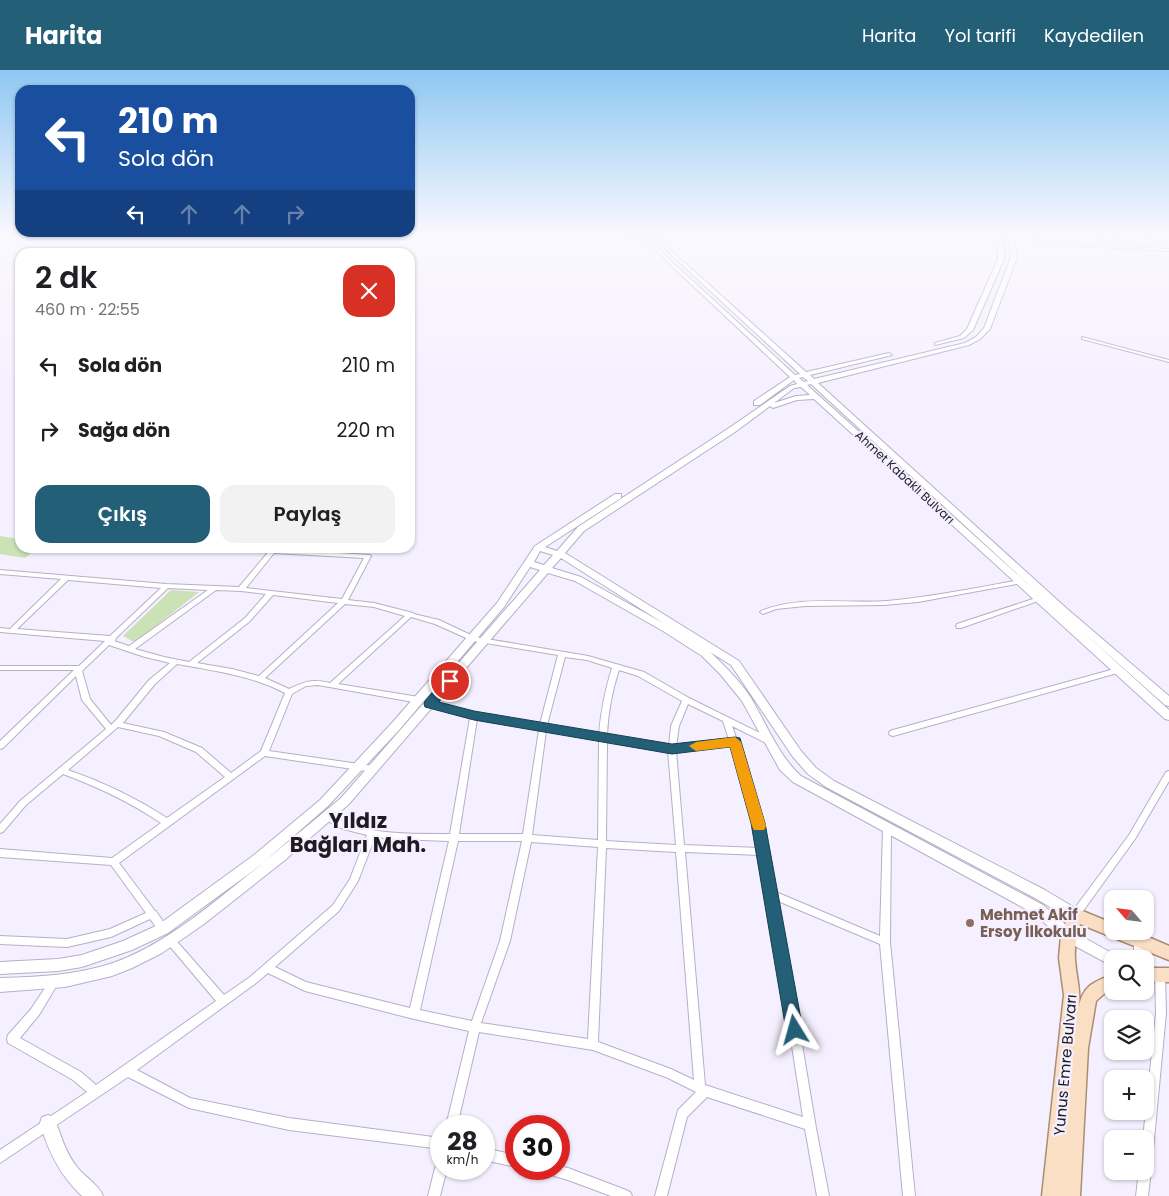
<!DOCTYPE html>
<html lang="tr">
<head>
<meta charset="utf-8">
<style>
	body { margin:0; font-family:Poppins,sans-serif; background:#f2f2f2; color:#202124; height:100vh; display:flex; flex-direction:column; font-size:19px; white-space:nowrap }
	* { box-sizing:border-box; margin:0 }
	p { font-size:16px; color:#757577 }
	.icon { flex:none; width:28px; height:28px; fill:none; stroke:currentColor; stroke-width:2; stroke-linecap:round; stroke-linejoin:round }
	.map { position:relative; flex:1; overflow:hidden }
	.side { position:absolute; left:15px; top:178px; width:400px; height:305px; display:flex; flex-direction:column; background:#fff; border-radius:15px; box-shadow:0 1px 4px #0004 }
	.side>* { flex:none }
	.guide { position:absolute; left:15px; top:15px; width:400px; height:152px; border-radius:15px; box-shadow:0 1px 4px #0004; background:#1a4fa0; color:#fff; overflow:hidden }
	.needle { width:32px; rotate:298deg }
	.buttons { position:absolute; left:1104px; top:820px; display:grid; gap:10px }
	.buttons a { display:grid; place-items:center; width:50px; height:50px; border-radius:10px; background:#fff; box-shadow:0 1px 4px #0004; font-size:25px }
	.speed { position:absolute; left:430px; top:1045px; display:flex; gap:10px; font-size:25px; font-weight:700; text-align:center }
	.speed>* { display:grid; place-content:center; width:65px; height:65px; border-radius:50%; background:#fff; box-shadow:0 1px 4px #0004; line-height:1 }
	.speed small { font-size:12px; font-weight:400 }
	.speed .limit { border:8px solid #d22; background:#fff; color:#111 }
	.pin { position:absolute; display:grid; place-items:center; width:42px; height:42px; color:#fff; margin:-21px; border:2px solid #fff; border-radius:50%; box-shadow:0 1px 5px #0007 }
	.me { position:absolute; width:55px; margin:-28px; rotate:352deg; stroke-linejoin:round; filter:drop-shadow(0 0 4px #0008) }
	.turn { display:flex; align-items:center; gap:18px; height:105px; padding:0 20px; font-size:22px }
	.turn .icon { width:65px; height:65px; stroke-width:2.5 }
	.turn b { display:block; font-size:35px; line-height:42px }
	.lanes { display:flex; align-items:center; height:48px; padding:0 20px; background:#0003; justify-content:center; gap:25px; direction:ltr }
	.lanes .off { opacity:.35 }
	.round { display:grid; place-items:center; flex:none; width:52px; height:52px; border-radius:15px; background:#f2f2f2 }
	.summary { display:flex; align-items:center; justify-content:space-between; height:85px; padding:0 20px }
	h1 { font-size:30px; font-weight:600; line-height:38px }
	.primary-button { display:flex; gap:10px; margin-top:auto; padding:10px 20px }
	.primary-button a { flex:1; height:58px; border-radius:15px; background:#245f78; color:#fff; font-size:20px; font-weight:600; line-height:58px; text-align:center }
	.primary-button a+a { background:#f2f2f2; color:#202124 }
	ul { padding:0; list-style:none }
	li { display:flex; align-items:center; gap:15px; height:65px; padding:0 20px }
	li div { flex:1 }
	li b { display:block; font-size:19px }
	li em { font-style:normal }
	header { display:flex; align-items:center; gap:30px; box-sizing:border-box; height:70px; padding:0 25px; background:#245f78; color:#fff }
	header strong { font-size:24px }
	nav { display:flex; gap:28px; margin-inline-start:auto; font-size:18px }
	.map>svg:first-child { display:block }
	.green { fill:#cbe2b6 }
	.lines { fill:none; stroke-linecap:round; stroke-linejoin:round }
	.street-casing { stroke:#b7afc7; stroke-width:2 }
	.secondary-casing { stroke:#b7afc7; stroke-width:2 }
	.primary-casing { stroke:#ac8c74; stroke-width:3 }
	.street { fill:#fff; fill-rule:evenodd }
	.secondary { fill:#fff; fill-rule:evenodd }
	.primary { fill:#fbdfc5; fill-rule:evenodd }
	.route { fill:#245f78; stroke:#173e4e }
	.slow { fill:#f59e0b }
	.education-dot { fill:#8d6e63; stroke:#f5f0ff; stroke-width:2 }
	.labels { text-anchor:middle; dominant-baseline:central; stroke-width:4.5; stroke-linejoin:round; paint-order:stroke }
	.street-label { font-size:12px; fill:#1e1b23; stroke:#f5f0ff }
	.near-education-label { font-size:15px; font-weight:bold; fill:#785e54; stroke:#f5f0ff; text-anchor:start }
	.near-street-label { font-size:15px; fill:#1e1b23; stroke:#f5f0ff }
	.near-district-label { font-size:21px; font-weight:bold; fill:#1e1b23; stroke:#f5f0ff }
</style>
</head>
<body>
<header>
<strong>Harita</strong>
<nav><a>Harita</a><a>Yol tarifi</a><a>Kaydedilen</a></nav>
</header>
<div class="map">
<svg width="1169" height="1126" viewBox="0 0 1169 1126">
	<rect width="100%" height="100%" fill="#f5f0ff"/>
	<g class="green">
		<polygon points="0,466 20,469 20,478 37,478 25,488 0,484"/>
		<polygon points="171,520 199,522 137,571 132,571 123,566"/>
	</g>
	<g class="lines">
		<g class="street-casing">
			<g id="street">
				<polygon points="620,166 629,166 647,168 645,169"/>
				<polygon points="1029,166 1032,166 1035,170 1044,172 1097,175 1092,166 1095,166 1100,175 1116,176 1109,166 1112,166 1119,176 1154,178 1145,166 1148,166 1157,178 1169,179 1169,181 1044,174 1033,172"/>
				<polygon points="1082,267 1169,290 1169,292 1082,269"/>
				<path d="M272 479 370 485 371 486 348 530 374 533 413 543 414 544 439 550 475 567 588 586 644 602 689 628 772 669 773 671 772 673H766L732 656C752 709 765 765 776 822L880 866 883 759 884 757 887 756 890 757 891 759 890 872 915 1126H903L880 874 778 831 816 1058 829 1126H817L805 1059 707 1027 687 1047 667 1126H655L677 1044 678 1040 696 1022 668 1008 593 980 479 962 457 1056H446L469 961 414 949 305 921 268 903 256 913 137 1000 190 1028 289 1048 441 1068V1079L289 1060 189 1038 128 1007 0 1093V1080L87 1022 73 1010 8 973 7 969 8 965 31 939 51 909 54 907 57 909 59 912 57 915 39 945 20 968 81 1002 96 1015 216 931 167 873 165 870 167 867 170 866 173 867 224 925 250 907 333 835 350 809 367 765 343 759 324 749 323 747 324 745 327 744C334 746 341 751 348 754 380 765 417 764 450 764L470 648 427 636 426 634 427 632 430 631 474 643 540 654 558 585 473 571 435 554 411 547 338 614 419 627 422 628 423 630 422 632 419 633 318 615 306 616 292 624 269 681 373 696 376 697 377 699 376 701 373 702 265 686 119 793 155 841H156L168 859 166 862C159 865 155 855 150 849L111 867 67 877 0 874V866L67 869 110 859 146 843 111 795 0 787V779L112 788 161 753C130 732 98 717 63 704L26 735 3 762 0 763V754L20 731 106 659 82 630 76 606 3 678 0 679V671L74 600H0V596H79L105 571 0 562V558L10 559 61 509 0 504V500L166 514 239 517 270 480ZM274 483 364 488 342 529 246 518ZM68 510 161 518 110 566 17 559ZM168 518 208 520 129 576 114 571H115L116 568ZM216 520 241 521 266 524 245 548 189 592 164 587 135 579ZM273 525 338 533 259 606 232 599 197 593 249 552ZM345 534 374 537 405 546 330 613C312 609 306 611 289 619L265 608ZM109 575 145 587 170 593 149 610 117 649 111 655 90 629 82 601ZM565 587 587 590 612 598C605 620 601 641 599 664L547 655ZM177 594C215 601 250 605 285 623L261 681 231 703 202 678 164 662 123 653 155 614ZM619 600 638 606 682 631 671 656 669 676 607 665C608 643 612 621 619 600ZM688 634 723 651 729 670 676 676 679 656ZM477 649 539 660 523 764H459ZM118 657 159 666 196 682 225 707 167 748C136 728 103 712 68 700ZM546 661 599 670 598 770 532 765ZM607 671 668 681 676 775 606 771ZM731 675 746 725 759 778 684 775 676 681ZM375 767 395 769 449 771 410 938 306 912 275 897 339 841 358 811ZM458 771H522L500 871 472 951 420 940ZM531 772 598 777 588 969 481 953 510 871ZM606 778 676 782 694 1010 671 999 598 972ZM685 782 760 785 778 886 803 1047 705 1015Z"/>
				<path d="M1020 510 1022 511 1023 512 1022 513 918 532 884 535 805 536 776 539 763 544 760 542 761 541C801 525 844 534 887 531 932 527 976 518 1020 510Z"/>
				<polygon points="1039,527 1041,528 1042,529 1041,530 961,558 957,558 956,556 957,554"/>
				<polygon points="1118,598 1122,600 1121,602 893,666 890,665 889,663 890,661 893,660"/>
				<polygon points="1169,701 1169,711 1135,769 1078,848 1075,849 1072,848 1070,845 1072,842 1129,765 1166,702"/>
				<polygon points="1160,900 1163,901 1165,904 1166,943 1151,1101 1148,1126 1136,1126 1139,1101 1145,1101 1145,1069 1143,1069 1156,943 1155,904 1157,901"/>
				<polygon points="484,1078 516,1085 516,1097 484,1090"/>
				<polygon points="441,1092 441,1099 447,1099 440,1126 428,1126 435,1098 437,1094"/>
				<polygon points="559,1096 568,1098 626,1120 630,1122 632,1126 611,1126 568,1110 544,1103 542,1099 559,1099"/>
			</g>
		</g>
		<g class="secondary-casing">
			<g id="secondary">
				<path d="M640 166H644L795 305 800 304 651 166H655L806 302 889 283 892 285 810 305 814 309 965 273 976 267 984 258 1011 187 1008 166H1014L1017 187 990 259 980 269 969 275 818 313 1065 537 1169 626V636L1165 635 1082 561 1169 640V650L1165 649 814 329 797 330 773 338 770 336 735 362 584 461 565 483 739 591 801 681 816 698 834 711 1045 820 1080 841 1082 845 1080 849 1075 851 1070 849 1035 828 826 717 808 704 793 687 731 595 710 582C725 596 740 611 751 628 767 655 778 685 801 706L1043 835 1074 862 1117 886 1118 889H1112V896L1064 870 1033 843 793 712 780 700 742 631 720 604 702 586 663 561 575 511 548 503 349 734 285 790 204 854 162 883 132 898 112 906 65 917 0 922V908C38 907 77 905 113 893 169 873 216 830 262 794L168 863 132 880 82 897 58 901 0 904V892L58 889 82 885 123 871 158 855 254 785 320 730 391 654 497 533 535 476 615 424H621V428L545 477 557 481 578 457 729 358 790 316 797 314 794 310 760 335H754V331L790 307ZM803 307 808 311 804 312 799 308ZM811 314 1037 522 807 315ZM801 317 810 325 796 326 774 333 794 318ZM540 481 553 485 544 495 534 492ZM561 488 663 553 581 507 552 498ZM530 497 540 500 341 728 265 791 328 736 399 660 504 537Z"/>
				<polygon points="998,166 1004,166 1004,189 973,260 964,268 935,275 935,273 960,266 967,259 998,189"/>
				<path d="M1141 866 1146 868C1149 875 1150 887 1145 894V889H1134V872L1136 868Z"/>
				<path d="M48 1045 54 1047C61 1065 65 1082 77 1097 85 1107 99 1115 103 1126H82C60 1106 48 1081 40 1053L42 1047Z"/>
			</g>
		</g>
		<g class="primary-casing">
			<g id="primary">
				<path d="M1075 838 1112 853V861H1134L1169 876V890L1080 854C1077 865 1074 878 1075 889 1076 906 1081 921 1079 937 1083 916 1093 912 1112 905V920L1105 923 1096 931 1088 978 1080 1126H1042L1064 925 1059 888 1061 866 1070 840Z"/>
				<rect x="1145" y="898" width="24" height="14"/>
			</g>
		</g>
		<use href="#street" class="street"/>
		<use href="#secondary" class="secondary"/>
		<use href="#primary" class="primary"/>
	</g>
	<linearGradient id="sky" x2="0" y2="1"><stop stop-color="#8ec7f1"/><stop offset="0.51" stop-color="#faf8ff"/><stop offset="1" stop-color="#faf8ff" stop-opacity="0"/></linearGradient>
	<rect width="1169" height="323" fill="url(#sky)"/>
	<polygon class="route" points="450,607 456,611 439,632 474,641 672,674 735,667 740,668 765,753 803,960 801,965 795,968 789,965 786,960 751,753 730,677 672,684 474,650 425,637 424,634 425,631 445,608"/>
	<polygon class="slow" points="735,667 741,672 766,756 764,760 754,760 752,756 730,677 696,681 689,676 696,672"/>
	<circle class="education-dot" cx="970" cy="853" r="5"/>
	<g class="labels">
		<g class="street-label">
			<text transform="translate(905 407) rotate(43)">Ahmet Kabaklı Bulvarı</text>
		</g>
		<g class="near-education-label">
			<text x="980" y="844">Mehmet Akif<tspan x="980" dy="17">Ersoy İlkokulu</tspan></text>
		</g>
		<g class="near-street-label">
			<text transform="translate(1065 995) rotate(-85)">Yunus Emre Bulvarı</text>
		</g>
		<g class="near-district-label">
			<text x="358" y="750">Yıldız<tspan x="358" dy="24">Bağları Mah.</tspan></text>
		</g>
	</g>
</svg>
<div class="buttons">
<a><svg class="needle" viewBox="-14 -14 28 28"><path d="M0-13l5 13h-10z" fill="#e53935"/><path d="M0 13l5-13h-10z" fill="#757577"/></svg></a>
<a><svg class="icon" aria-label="search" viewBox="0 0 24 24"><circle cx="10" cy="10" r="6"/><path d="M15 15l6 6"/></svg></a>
<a><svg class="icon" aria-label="layers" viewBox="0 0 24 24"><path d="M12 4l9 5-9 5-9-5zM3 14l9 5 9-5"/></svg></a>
<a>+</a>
<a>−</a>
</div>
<div class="speed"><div>28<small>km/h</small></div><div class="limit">30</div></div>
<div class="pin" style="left:450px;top:611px;background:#d93025"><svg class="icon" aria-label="arrive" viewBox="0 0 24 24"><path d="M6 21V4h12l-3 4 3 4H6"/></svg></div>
<svg class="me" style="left:795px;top:960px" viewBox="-20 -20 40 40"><path d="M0-17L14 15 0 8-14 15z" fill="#245f78" stroke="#fff" stroke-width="4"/></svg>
<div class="guide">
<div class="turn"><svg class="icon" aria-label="left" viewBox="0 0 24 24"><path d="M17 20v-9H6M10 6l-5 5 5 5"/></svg><div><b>210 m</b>Sola dön</div></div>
<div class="lanes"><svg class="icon" aria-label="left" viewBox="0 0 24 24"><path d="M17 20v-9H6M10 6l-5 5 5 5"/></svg><svg class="icon off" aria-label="ahead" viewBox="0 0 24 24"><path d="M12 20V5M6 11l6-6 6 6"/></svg><svg class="icon off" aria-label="ahead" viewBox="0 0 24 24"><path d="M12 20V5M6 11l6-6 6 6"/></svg><svg class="icon off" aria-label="right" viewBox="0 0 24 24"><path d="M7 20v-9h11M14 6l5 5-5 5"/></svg></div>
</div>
<section class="side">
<div class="summary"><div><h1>2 dk</h1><p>460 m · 22:55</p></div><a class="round" style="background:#d93025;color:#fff"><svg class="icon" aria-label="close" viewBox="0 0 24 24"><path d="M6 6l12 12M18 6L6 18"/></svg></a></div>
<ul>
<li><svg class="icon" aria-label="left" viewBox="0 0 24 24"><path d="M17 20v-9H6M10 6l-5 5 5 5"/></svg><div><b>Sola dön</b></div><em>210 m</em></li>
<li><svg class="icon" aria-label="right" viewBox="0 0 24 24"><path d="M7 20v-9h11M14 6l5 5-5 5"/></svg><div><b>Sağa dön</b></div><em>220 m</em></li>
</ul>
<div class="primary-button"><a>Çıkış</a><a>Paylaş</a></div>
</section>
</div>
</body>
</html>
